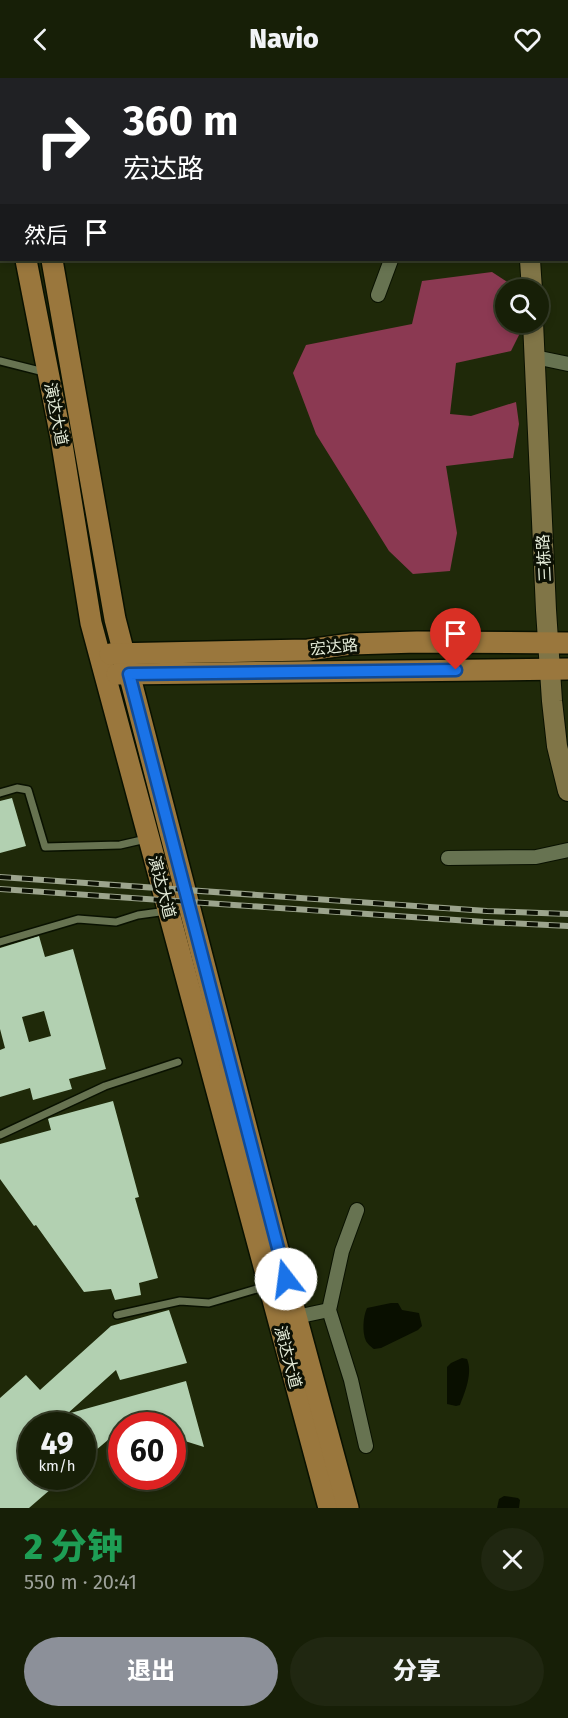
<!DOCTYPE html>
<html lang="zh">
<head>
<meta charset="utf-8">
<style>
	body { margin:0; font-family:"Fira Sans","Noto Sans SC",sans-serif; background:#202711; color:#f1f3f6; height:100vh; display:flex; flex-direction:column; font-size:22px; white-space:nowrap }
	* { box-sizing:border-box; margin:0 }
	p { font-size:20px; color:#9ea29b }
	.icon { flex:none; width:33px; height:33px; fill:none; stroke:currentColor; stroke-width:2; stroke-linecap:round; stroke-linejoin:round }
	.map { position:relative; height:1430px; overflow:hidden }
	.sheet { display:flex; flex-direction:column; background:#171f07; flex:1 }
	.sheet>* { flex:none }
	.hud { position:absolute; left:0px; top:0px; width:568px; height:183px; box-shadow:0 3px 9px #0003,0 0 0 2px #363d28; background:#202124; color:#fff; overflow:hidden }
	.controls { position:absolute; left:495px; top:201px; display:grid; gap:12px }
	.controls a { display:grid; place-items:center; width:54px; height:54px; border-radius:50%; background:#171f07; box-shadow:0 3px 9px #0003,0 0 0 2px #363d28; font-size:30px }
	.speed { position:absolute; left:18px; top:1334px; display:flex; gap:12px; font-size:30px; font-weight:700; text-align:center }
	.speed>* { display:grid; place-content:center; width:78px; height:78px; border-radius:50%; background:#171f07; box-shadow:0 3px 9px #0003,0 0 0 2px #363d28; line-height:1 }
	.speed small { font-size:15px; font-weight:400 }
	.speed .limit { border:9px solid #d22; background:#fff; color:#111 }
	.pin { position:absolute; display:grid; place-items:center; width:51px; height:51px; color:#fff; margin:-62px -26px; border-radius:50% 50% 50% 0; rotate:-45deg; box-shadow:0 0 6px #0007 }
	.pin .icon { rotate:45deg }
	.me { position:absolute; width:66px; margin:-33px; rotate:345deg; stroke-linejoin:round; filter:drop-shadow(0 0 4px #0008) }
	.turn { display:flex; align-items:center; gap:21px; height:126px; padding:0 24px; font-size:27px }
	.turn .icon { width:78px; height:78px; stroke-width:2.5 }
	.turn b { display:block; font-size:42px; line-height:51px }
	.then { display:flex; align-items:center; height:57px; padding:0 24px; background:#0003; gap:12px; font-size:22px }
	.round { display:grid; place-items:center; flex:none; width:63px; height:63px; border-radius:32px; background:#202711 }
	.head { display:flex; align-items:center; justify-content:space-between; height:102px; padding:0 24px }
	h1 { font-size:36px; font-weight:800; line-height:45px; color:#1e9e55 }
	.button { display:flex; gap:12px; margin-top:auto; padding:12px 24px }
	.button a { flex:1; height:69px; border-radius:36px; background:#8c9099; color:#fff; font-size:24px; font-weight:800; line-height:69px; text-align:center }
	.button a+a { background:#202711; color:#f1f3f6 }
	header { display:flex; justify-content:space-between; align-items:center; height:78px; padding:0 24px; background:#171f07; font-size:27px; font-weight:800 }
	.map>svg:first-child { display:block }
	.forest { fill:#8b3952 }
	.water { fill:#090f00 }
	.building { fill:#b2d0b1; fill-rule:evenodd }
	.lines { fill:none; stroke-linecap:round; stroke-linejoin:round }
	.service-casing { stroke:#091100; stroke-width:10 }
	.minor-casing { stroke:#091100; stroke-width:16 }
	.secondary-casing { stroke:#091100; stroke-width:22 }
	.primary-casing { stroke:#091100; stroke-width:24 }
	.service { stroke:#677351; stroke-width:7 }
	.minor { stroke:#677351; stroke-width:14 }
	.secondary { stroke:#807547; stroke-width:20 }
	.primary { stroke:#9a773d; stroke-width:21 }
	.rail-casing { stroke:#9ca48d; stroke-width:6 }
	.rail { stroke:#0c1004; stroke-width:4; stroke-dasharray:11; stroke-linecap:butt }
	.route-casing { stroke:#114b97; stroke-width:15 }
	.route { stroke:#1a73e8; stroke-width:10 }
	.labels { text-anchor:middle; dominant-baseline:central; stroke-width:6; stroke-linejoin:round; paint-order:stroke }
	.street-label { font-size:16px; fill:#e4ebd8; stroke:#0c1004 }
</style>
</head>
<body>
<header><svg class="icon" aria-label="back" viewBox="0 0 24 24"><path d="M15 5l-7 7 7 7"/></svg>Navio<svg class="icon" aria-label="heart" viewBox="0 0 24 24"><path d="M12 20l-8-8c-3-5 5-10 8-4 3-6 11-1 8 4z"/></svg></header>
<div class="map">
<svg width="568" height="1430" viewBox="0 0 568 1430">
	<rect width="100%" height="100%" fill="#1f2909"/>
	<polygon class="forest" points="492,194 515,209 515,211 506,212 506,244 520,245 521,253 511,273 456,285 450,336 471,338 516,324 519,346 513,380 446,388 457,455 450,493 413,496 389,473 316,356 293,295 306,267 412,246 422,203"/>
	<g class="water">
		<path d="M391 1225H398L402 1232 419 1235 422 1248 418 1252 381 1270 374 1271C372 1270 367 1265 366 1263 362 1255 363 1238 367 1230Z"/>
		<path d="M462 1280 467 1281C473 1295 465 1314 460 1327L456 1328 447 1326V1289L451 1285Z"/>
		<polygon points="504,1418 518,1420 520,1422 519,1430 497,1430 499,1421"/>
	</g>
	<g class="building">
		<polygon points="12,720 26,768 0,775 0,723"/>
		<path d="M39 858 45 879 73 871 106 991 69 1001 72 1011 33 1022 30 1010 0 1019V972L5 970 0 951V870ZM44 933 51 958 29 964 22 939Z"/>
		<polygon points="113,1023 139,1119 135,1120 158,1200 139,1205 141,1217 115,1222 111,1211 84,1214 36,1147 34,1148 0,1101 0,1066 51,1052 48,1041 50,1040"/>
		<polygon points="169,1232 187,1285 120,1302 116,1292 67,1336 186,1303 204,1369 172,1359 172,1347 139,1347 135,1346 122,1347 122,1353 115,1356 82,1384 82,1347 32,1347 32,1398 66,1398 29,1430 0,1430 0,1320 26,1297 40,1312 111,1248"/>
	</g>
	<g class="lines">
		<g class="service-casing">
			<g id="service">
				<polyline points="0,138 2,136"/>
				<polyline points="0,283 44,294"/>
				<polyline points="0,715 17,710 28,712 45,769 120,767 146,761"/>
				<polyline points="0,864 78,841 116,844 138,837 167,833"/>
				<polyline points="0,1057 105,1008 178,984"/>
				<polyline points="117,1237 180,1223 209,1225 267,1208"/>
			</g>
		</g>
		<g class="minor-casing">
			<g id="minor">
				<polyline points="567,27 568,27"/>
				<polyline points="0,116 2,116"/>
				<polyline points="378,217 391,182"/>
				<polyline points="535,279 568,286"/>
				<polyline points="448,780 536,779 568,772"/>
				<polyline points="357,1132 342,1173 329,1232 351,1302 366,1368"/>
				<polyline points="296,1239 329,1232"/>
			</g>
		</g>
		<g class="secondary-casing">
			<g id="secondary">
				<polyline points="504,0 504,2"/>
				<polyline points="530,182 532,212"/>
				<polyline points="533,244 546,532 552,623 557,668 568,713"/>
			</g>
		</g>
		<g class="primary-casing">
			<g id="primary">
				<polyline points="21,0 22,2"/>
				<polyline points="0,33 2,42"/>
				<polyline points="26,182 61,360 91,545 329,1430"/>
				<polyline points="52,182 115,541 276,1164 348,1430"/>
				<polyline points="110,576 308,572 351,566 417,564 568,565"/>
				<polyline points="117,596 568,591"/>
			</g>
		</g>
		<use href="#service" class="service"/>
		<use href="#minor" class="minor"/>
		<use href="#secondary" class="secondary"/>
		<use href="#primary" class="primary"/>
		<g class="rail-casing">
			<g id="rail">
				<polyline points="0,799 487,833 568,836"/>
				<polyline points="0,811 485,844 568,848"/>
			</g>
		</g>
		<use href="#rail" class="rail"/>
	</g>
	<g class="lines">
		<g class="route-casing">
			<polyline id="route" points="286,1201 129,596 456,592"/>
		</g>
		<use href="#route" class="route"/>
	</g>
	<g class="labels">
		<g class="street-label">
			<text transform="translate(56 336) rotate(79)">演达大道</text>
			<text transform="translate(544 480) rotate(-93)">三栋路</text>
			<text transform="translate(334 569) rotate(-6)">宏达路</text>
			<text transform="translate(162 809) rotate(75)">演达大道</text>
			<text transform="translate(288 1279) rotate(75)">演达大道</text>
		</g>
	</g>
</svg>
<div class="controls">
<a><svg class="icon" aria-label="search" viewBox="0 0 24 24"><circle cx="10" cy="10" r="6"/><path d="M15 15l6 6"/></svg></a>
</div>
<div class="speed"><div>49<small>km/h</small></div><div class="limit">60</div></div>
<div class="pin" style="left:456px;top:592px;background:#d93025"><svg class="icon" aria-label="arrive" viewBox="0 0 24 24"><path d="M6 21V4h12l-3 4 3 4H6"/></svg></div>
<svg class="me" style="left:286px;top:1201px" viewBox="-20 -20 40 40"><circle r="19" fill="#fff"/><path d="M0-13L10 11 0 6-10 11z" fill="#1a73e8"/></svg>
<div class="hud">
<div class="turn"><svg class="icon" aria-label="right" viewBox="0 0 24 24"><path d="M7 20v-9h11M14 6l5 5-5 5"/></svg><div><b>360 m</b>宏达路</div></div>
<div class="then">然后<svg class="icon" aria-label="arrive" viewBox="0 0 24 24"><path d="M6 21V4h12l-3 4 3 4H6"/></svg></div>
</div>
</div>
<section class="sheet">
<div class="head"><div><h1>2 分钟</h1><p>550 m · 20:41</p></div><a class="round"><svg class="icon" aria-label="close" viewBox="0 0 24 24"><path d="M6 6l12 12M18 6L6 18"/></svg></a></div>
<div class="button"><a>退出</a><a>分享</a></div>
</section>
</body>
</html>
